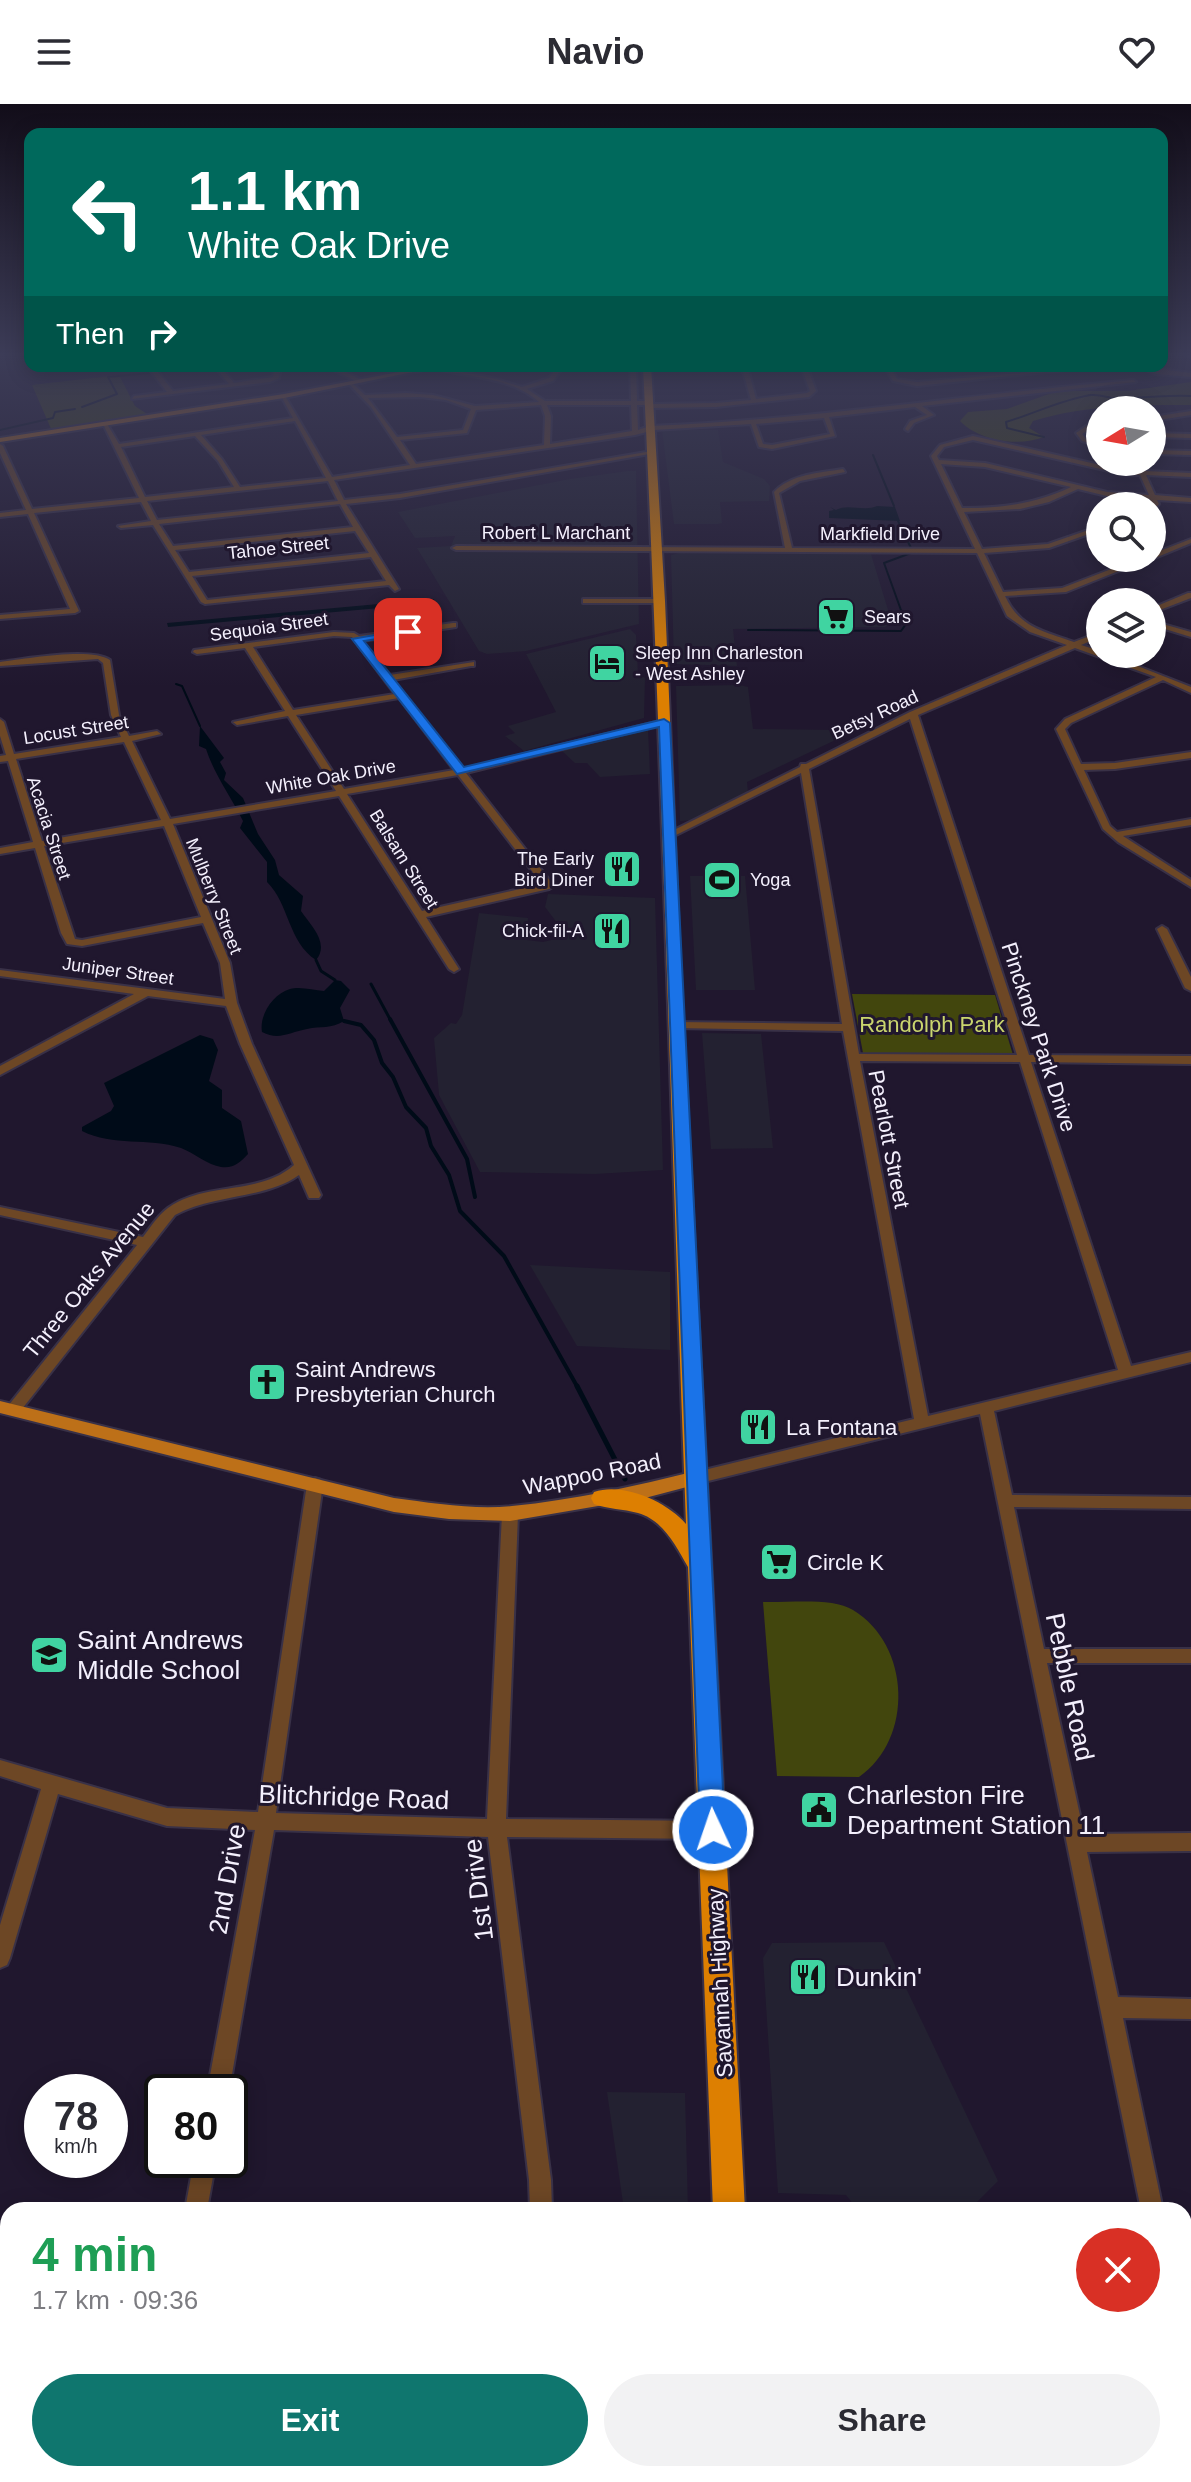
<!DOCTYPE html>
<html lang="en">
<head>
<meta charset="utf-8">
<style>
	body { margin:0; font-family:Helvetica,sans-serif; background:#f2f2f3; color:#2b2b33; height:100vh; display:flex; flex-direction:column; font-size:30px; white-space:nowrap }
	* { box-sizing:border-box; margin:0 }
	p { font-size:26px; color:#7c7c81 }
	.icon { flex:none; width:44px; height:44px; fill:none; stroke:currentColor; stroke-width:2; stroke-linecap:round; stroke-linejoin:round }
	.map { position:relative; flex:1; overflow:hidden }
	.sheet { position:absolute; left:0px; top:2098px; width:1192px; height:280px; display:flex; flex-direction:column; background:#fff; border-radius:24px 24px 0 0; box-shadow:0 4px 20px #0003 }
	.sheet>* { flex:none }
	.guide { position:absolute; left:24px; top:24px; width:1144px; height:244px; border-radius:16px; box-shadow:0 4px 20px #0003; background:#00695c; color:#fff; overflow:hidden }
	.needle { width:52px; rotate:259deg }
	.tools { position:absolute; left:1086px; top:292px; display:grid; gap:16px }
	.tools a { display:grid; place-items:center; width:80px; height:80px; border-radius:50%; background:#fff; box-shadow:0 4px 20px #0003; font-size:40px }
	.speed { position:absolute; left:24px; top:1970px; display:flex; gap:16px; font-size:40px; font-weight:700; text-align:center }
	.speed>* { display:grid; place-content:center; width:104px; height:104px; border-radius:50%; background:#fff; box-shadow:0 4px 20px #0003; line-height:1 }
	.speed small { font-size:20px; font-weight:400 }
	.speed .limit { border:4px solid #111; border-radius:12px; background:#fff; color:#111 }
	.pin { position:absolute; display:grid; place-items:center; width:68px; height:68px; color:#fff; margin:-34px; border-radius:16px; box-shadow:0 4px 12px #0006 }
	.me { position:absolute; width:88px; margin:-44px; rotate:357deg; stroke-linejoin:round; filter:drop-shadow(0 0 6px #0008) }
	.turn { display:flex; align-items:center; gap:28px; height:168px; padding:0 32px; font-size:36px }
	.turn .icon { width:104px; height:104px; stroke-width:2.5 }
	.turn b { display:block; font-size:56px; line-height:68px }
	.then { display:flex; align-items:center; height:76px; padding:0 32px; background:#0003; gap:16px; font-size:30px }
	.round { display:grid; place-items:center; flex:none; width:84px; height:84px; border-radius:42px; background:#f2f2f3 }
	.summary { display:flex; align-items:center; justify-content:space-between; height:136px; padding:0 32px }
	h1 { font-size:48px; font-weight:700; line-height:60px; color:#1e9e55 }
	.primary-button { display:flex; gap:16px; margin-top:auto; padding:16px 32px }
	.primary-button a { flex:1; height:92px; border-radius:48px; background:#0f766e; color:#fff; font-size:32px; font-weight:700; line-height:92px; text-align:center }
	.primary-button a+a { background:#f2f2f3; color:#2b2b33 }
	header { display:flex; justify-content:space-between; align-items:center; height:104px; padding:0 32px; background:#fff; font-size:36px; font-weight:700 }
	.map>svg:first-child { display:block }
	.commercial { fill:#232131 }
	.green { fill:#42460d }
	.water { fill:#000b18 }
	.lines { fill:none; stroke-linecap:round; stroke-linejoin:round }
	.stream-far3 { stroke:#000b18; stroke-width:2 }
	.stream-far2 { stroke:#000b18; stroke-width:3 }
	.stream-far1 { stroke:#000b18; stroke-width:4 }
	.stream { stroke:#000b18; stroke-width:5 }
	.minor-casing { stroke:#393147; stroke-width:4 }
	.major-casing { stroke:#393147; stroke-width:4 }
	.highway-casing { stroke:#393147; stroke-width:4 }
	.minor { fill:#6d4725; fill-rule:evenodd }
	.major { fill:#bd7018; fill-rule:evenodd }
	.highway { fill:#dd7f01; fill-rule:evenodd }
	.route { fill:#1a73e8; stroke:#114b97; stroke-width:2 }
	.labels { text-anchor:middle; dominant-baseline:central; stroke-width:6; stroke-linejoin:round; paint-order:stroke }
	.far-street-label { font-size:18px; fill:#f4f0fd; stroke:#20172e }
	.far-poi-label { font-size:18px; fill:#f4f0fd; stroke:#20172e; text-anchor:start }
	.park-label { font-size:22px; fill:#cad56e; stroke:#20172e }
	.street-label { font-size:22px; fill:#f4f0fd; stroke:#20172e }
	.poi-label { font-size:22px; fill:#f4f0fd; stroke:#20172e; text-anchor:start }
	.near-poi-label { font-size:26px; fill:#f4f0fd; stroke:#20172e; text-anchor:start }
	.near-street-label { font-size:26px; fill:#f4f0fd; stroke:#20172e }
</style>
</head>
<body>
<header><svg class="icon" aria-label="menu" viewBox="0 0 24 24"><path d="M4 6h16M4 12h16M4 18h16"/></svg>Navio<svg class="icon" aria-label="heart" viewBox="0 0 24 24"><path d="M12 20l-8-8c-3-5 5-10 8-4 3-6 11-1 8 4z"/></svg></header>
<div class="map">
<svg width="1191" height="2378" viewBox="0 0 1191 2378">
	<rect width="100%" height="100%" fill="#20172e"/>
	<g class="commercial">
		<polygon points="662,326 718,326 723,358 764,375 770,382 769,397 720,398 722,419 718,420 674,420"/>
		<polygon points="628,367 636,367 639,520 526,547 487,550 479,547 417,444 451,442 455,432 415,434 398,408 570,375"/>
		<polygon points="679,449 871,450 892,519 885,523 733,525 737,562 674,560 671,451"/>
		<polygon points="630,525 636,531 638,570 645,574 644,614 524,647 505,632 515,629 508,622 556,608 526,550"/>
		<polygon points="740,581 748,583 753,625 839,626 846,631 747,678 748,688 693,716 680,717 676,582"/>
		<polygon points="648,625 650,670 600,673 587,659 575,659 562,647"/>
		<polygon points="690,772 745,772 755,886 696,886"/>
		<polygon points="548,790 655,794 663,1066 595,1070 480,1068 439,991 434,934 451,919 456,920 462,911 479,809 528,814 527,836 543,838 567,832 545,803"/>
		<polygon points="702,929 761,930 773,1044 711,1045"/>
		<polygon points="530,1161 670,1168 670,1246 577,1242"/>
		<polygon points="884,1838 998,2077 969,2106 858,2106 846,2091 778,2089 763,1854 772,1839"/>
		<polygon points="607,1988 685,1989 688,2106 624,2106"/>
	</g>
	<g class="green">
		<polygon points="119,271 135,302 150,312 52,327 32,281"/>
		<path d="M1191 278V301C1138 301 1085 301 1033 317L1029 324 1044 333C1019 343 979 337 960 317L968 308 1007 305 1057 287H1128Z"/>
		<polygon points="852,890 995,891 1013,951 863,949"/>
		<path d="M763 1498C787 1499 833 1493 853 1506 911 1541 914 1635 859 1673L777 1672Z"/>
	</g>
	<g class="water">
		<path d="M877 402 895 403 900 417 829 414V407L834 406 830 403 836 406C848 399 864 408 877 402Z"/>
		<polygon points="434,495 436,499 168,523 167,519"/>
		<path d="M200 622 224 654 220 658 226 669 224 676 243 694 258 730 275 756 279 771 303 792 301 807C311 822 330 839 316 856 288 838 289 799 267 778V758L240 724 243 717C230 691 215 672 206 645L199 642Z"/>
		<path d="M335 876 341 877 350 886 340 904 344 917C331 925 321 922 307 925 290 928 279 937 262 928 259 911 273 890 290 885 300 882 313 886 324 887Z"/>
		<path d="M200 931 213 935 218 946 209 977 222 986V1004L241 1017 248 1050C241 1058 233 1065 221 1063 208 1061 194 1049 181 1044 148 1033 113 1043 82 1027V1023L111 1007 114 1002 104 979Z"/>
	</g>
	<g class="lines">
		<g class="stream-far3">
			<polyline points="253,262 275,264"/>
			<polyline points="281,264 305,266 310,262"/>
			<polyline points="158,268 213,262"/>
			<polyline points="82,303 117,290 108,273 150,269"/>
			<polyline points="0,326 53,314 55,308 75,305"/>
			<path d="M1044 333 1007 324 1006 318C1033 310 1063 295 1091 291 1101 290 1112 295 1122 295 1146 293 1167 291 1191 292"/>
			<polyline points="873,351 894,402"/>
			<polyline points="898,417 911,444"/>
			<polyline points="748,526 901,527 906,520 884,459 911,449"/>
			<polyline points="176,580 182,582 200,622"/>
		</g>
		<g class="stream-far2">
			<polyline points="316,856 321,867 335,876"/>
			<polyline points="371,880 391,917"/>
		</g>
		<g class="stream-far1">
			<polyline points="390,915 467,1055 475,1093"/>
			<polyline points="344,917 361,921 374,936 382,959 393,973 406,1003 426,1024 431,1042 449,1071 460,1107 504,1152 578,1284"/>
		</g>
		<polyline class="stream" points="577,1282 625,1375"/>
		<g class="minor-casing">
			<g id="minor">
				<polygon points="1184,250 1191,250 1191,253 1185,251"/>
				<polygon points="58,262 98,262 95,264"/>
				<polygon points="147,262 153,262 173,287 229,280 214,262 220,262 234,279 273,273 275,262 281,262 279,274 270,278 132,295 134,292 167,288"/>
				<polygon points="336,262 342,262 340,265 365,278 360,279 335,267"/>
				<polygon points="400,262 408,262 420,267 415,268"/>
				<path d="M432 262 496 275 522 283 549 274 558 262H564L553 277 527 285 545 297H631L630 262H636L637 297H649L651 300 716 299 751 296 742 264 744 262H751L748 265 756 295 807 289 810 287 801 262H807L816 287 809 293 716 303 649 304 647 301H637L638 326 650 322C812 316 972 290 1133 276L1136 278 922 302 934 311 914 319 908 327 905 325 910 317 927 311 915 303 829 313 835 332 772 345 759 343 751 320 654 326 635 331 334 376 344 396 400 390 652 347 655 349 400 394 346 400 399 485 395 487 389 481 205 500 201 498 153 421 121 424 118 422 151 417 141 398 34 409 79 507 75 509 0 515V511L70 505 28 410 0 413V409L26 406 0 349V340L3 342 32 405 139 394 103 320 106 318 119 340 293 314 281 292 284 290 332 373 410 361 371 303 348 279H352L365 291 406 289 433 291 475 302 539 298C512 273 466 273 432 264ZM420 293 446 296 471 305 463 326 397 333 368 294ZM541 301 545 312 544 341 416 360 400 336 467 329 476 306ZM547 301H631L632 327 550 340 551 312ZM824 314 830 330 772 341 763 340 756 320ZM295 317 326 374 240 383 222 355 201 331ZM195 332 218 357 234 383 145 393 121 343ZM328 377 338 397 157 416 147 397ZM340 400 353 423 173 442 159 420ZM355 427 369 449 189 468 175 446ZM371 453 386 477 207 496 192 472Z"/>
				<polygon points="884,262 890,262 897,275 917,278 1102,262 917,282 893,277"/>
				<polygon points="1135,262 1191,269 1191,273 1156,270"/>
				<polygon points="1191,307 1191,311 1152,317 1152,313"/>
				<polygon points="1100,313 1100,318 1082,330 1086,335 1100,338 1100,342 1082,337 1076,329"/>
				<polygon points="1152,329 1191,330 1191,334 1152,333"/>
				<path d="M973 332 1122 366 1138 367 1134 358H1140L1144 367 1191 369V373L1146 371 1155 391 1191 394V398L1157 396 1159 400 1152 407 1150 395 1107 392 1078 385 1049 398 1020 405 964 408 982 445 1048 440 1100 422V426L1049 444 984 449 1003 488 1062 484 1140 454H1151L1066 488 1005 492C1020 524 1043 527 1074 538L1100 528V533L1081 541 1100 547V550H1107L1191 583V589L1163 576 1071 619 1065 625 1081 660 1115 659 1191 648V654L1115 665 1084 666 1110 722 1117 728 1191 715V721L1123 732 1191 776V783L1118 738 1103 725 1056 625 1065 615 1156 573 1075 544 918 611 1029 951 1191 952V960L1031 958 1131 1262 1191 1248V1258L994 1307 1012 1391 1191 1393V1405L1014 1403 1044 1545H1191V1559H1047L1084 1730 1191 1729V1747L1087 1748 1118 1893 1191 1895V1915L1123 1914 1163 2106H1141L980 1310 696 1380 690 1378 688 1374 690 1370 696 1368 914 1315 843 927 675 924 669 921 675 918 842 920 801 669 672 733 664 731 800 663 801 660H806L910 608 1067 541 1030 528 1007 512 977 449 456 446 452 444 456 442 785 444 774 388C791 370 819 369 843 365L845 368 800 377 779 389 792 444 975 445 931 352 940 341ZM973 336 1122 370 1140 371 1149 391 1107 388 985 359 939 356 937 352 944 343ZM941 360 985 363 1071 383C1035 400 1002 404 962 404ZM910 615 1017 951 859 950 809 665ZM860 957 1020 958 1118 1266 928 1312Z"/>
				<polygon points="1152,346 1191,347 1191,351 1152,350"/>
				<polygon points="1191,435 1191,439 1155,454 1151,454 1152,450"/>
				<polygon points="1188,489 1191,489 1191,494 1152,509 1152,504"/>
				<polygon points="586,495 660,495 664,497 660,499 583,499 583,495"/>
				<polygon points="1152,517 1191,528 1191,533 1152,521"/>
				<path d="M453 519H456V523L362 537 390 571 474 558V562H471L393 576 463 665 664 616 668 619 466 669 554 782 549 785 426 813 459 865 454 868 449 865 339 692 173 720 230 859 237 899 252 940 321 1091 319 1094H309L299 1071C266 1095 213 1090 175 1111L18 1310H8L5 1306 8 1302 137 1141 0 1111V1103L143 1133C150 1124 158 1111 168 1104 205 1077 259 1092 294 1061L240 940 226 902 148 892 0 971V962L134 890 0 872V866L225 895 220 859 203 819 82 842 67 840 61 829 35 744 0 750V744L33 738 8 657 0 658V652L6 651 0 632V615L4 618 14 650 121 633 111 611 103 559 98 555 0 562V558C25 555 91 543 110 556L119 611 129 632 157 627 161 630 132 637 170 715 336 687 288 612 237 621 233 618 285 607 245 544 197 550 193 548 194 546 334 528 354 529 359 532ZM334 532 352 533 395 590 293 606 253 543ZM399 594 454 666 344 685 296 611ZM124 638 161 716 42 737 16 655ZM458 671 542 780 422 807 347 690ZM164 722 201 813 82 836 75 835 44 742Z"/>
				<polygon points="1162,822 1167,825 1191,873 1191,887 1185,884 1157,825"/>
				<polygon points="315,1374 321,1376 323,1380 276,1709 487,1715 502,1410 504,1406 510,1404 516,1406 518,1410 506,1715 713,1717 720,1720 723,1726 720,1732 713,1735 507,1733 551,2076 552,2106 530,2106 529,2076 488,1733 274,1726 229,1988 207,1988 255,1726 167,1722 58,1690 10,1854 7,1861 0,1864 0,1821 41,1685 0,1672 0,1656 167,1704 258,1708 307,1380 309,1376"/>
				<polygon points="194,2056 216,2056 207,2106 185,2106"/>
				<polygon points="1191,2170 1191,2194 1184,2197 1184,2173"/>
				<polygon points="599,2370 643,2370 639,2378 595,2378"/>
				<polygon points="1066,2370 1092,2370 1096,2378 1070,2378"/>
			</g>
		</g>
		<g class="major-casing">
			<g id="major">
				<polygon points="430,262 443,262 284,294 0,338 0,334 284,290"/>
				<path d="M0 1297 394 1394C432 1399 474 1406 512 1402 574 1396 636 1382 696 1367L702 1369 705 1374 702 1379 645 1394 510 1417 449 1415 394 1408 0 1309Z"/>
			</g>
		</g>
		<g class="highway-casing">
			<g id="highway">
				<path d="M643 262H651L665 497 681 877 745 2106H713L688 1463C676 1442 663 1416 638 1409 623 1405 608 1405 594 1400L591 1394 594 1388C624 1378 667 1398 686 1420 671 1034 662 648 643 262Z"/>
				<polygon points="723,2370 759,2370 760,2378 724,2378"/>
			</g>
		</g>
		<use href="#minor" class="minor"/>
		<use href="#major" class="major"/>
		<use href="#highway" class="highway"/>
	</g>
	<linearGradient id="sky" x2="0" y2="1"><stop stop-color="#120d19"/><stop offset="0.43" stop-color="#3c3c57"/><stop offset="1" stop-color="#3c3c57" stop-opacity="0"/></linearGradient>
	<rect width="1191" height="583" fill="url(#sky)"/>
	<polygon class="route" points="408,525 413,528 411,530 364,537 464,663 664,615 670,619 725,1726 722,1734 713,1737 704,1734 700,1726 659,623 457,670 352,535"/>
	<defs>
		<g id="supermarket-square" transform="scale(2)"><rect x="-9" y="-9" width="18" height="18" rx="4" fill="#40d4a1" stroke="#20172e"/><path d="M-6-5.5h2.5l.6 2H6L4.5 2H-2.5L-4.4-4H-6ZM-1.5 3.2a1.3 1.3 0 1 0 .1 0ZM3 3.2a1.3 1.3 0 1 0 .1 0Z" fill="#111"/></g>
		<g id="hotel-square" transform="scale(2)"><rect x="-9" y="-9" width="18" height="18" rx="4" fill="#40d4a1" stroke="#20172e"/><path d="M-6-4.5h1.5V1H6V5H4.5V3h-9V5H-6ZM-4 0a1.8 1.8 0 1 1 3.6 0ZM.5 0V-2.5h3Q6-2.5 6 0Z" fill="#111"/></g>
		<g id="restaurant-square" transform="scale(2)"><rect x="-9" y="-9" width="18" height="18" rx="4" fill="#40d4a1" stroke="#20172e"/><path d="M-5-6h1v4h1v-4h1v4h1v-4h1v5L-1.5 .5V6h-2V.5L-5-1ZM5-6V6H3V1.5H1.5Q1.5-4 5-6Z" fill="#111"/></g>
		<g id="stadium-square" transform="scale(2)"><rect x="-9" y="-9" width="18" height="18" rx="4" fill="#40d4a1" stroke="#20172e"/><path d="M0-5a6.5 5 0 1 0 0 10a6.5 5 0 1 0 0-10ZM-3.5-1.8h7v3.6h-7Z" fill="#111"/></g>
		<g id="church-square" transform="scale(2)"><rect x="-9" y="-9" width="18" height="18" rx="4" fill="#40d4a1" stroke="#20172e"/><path d="M-1.2-6h2.4v3.5h3.3v2.4h-3.3V6h-2.4V-.1h-3.3v-2.4h3.3Z" fill="#111"/></g>
		<g id="school-square" transform="scale(2)"><rect x="-9" y="-9" width="18" height="18" rx="4" fill="#40d4a1" stroke="#20172e"/><path d="M0-5L7-2L0 1L-7-2ZM-4 1L0 2.5L4 1V4Q0 6-4 4Z" fill="#111"/></g>
		<g id="civic-square" transform="scale(2)"><rect x="-9" y="-9" width="18" height="18" rx="4" fill="#40d4a1" stroke="#20172e"/><path d="M-.6-6.5H3V-4.5H.6V-3L4-1V1h2V6H-6V1h2V-1L-.6-3ZM-1.2 2.5V6h2.4V2.5Z" fill="#111"/></g>
	</defs>
	<g fill-rule="evenodd">
		<use href="#supermarket-square" x="836" y="513"/>
		<use href="#hotel-square" x="607" y="559"/>
		<use href="#restaurant-square" x="622" y="765"/>
		<use href="#stadium-square" x="722" y="776"/>
		<use href="#restaurant-square" x="612" y="827"/>
		<use href="#church-square" x="267" y="1278"/>
		<use href="#restaurant-square" x="758" y="1323"/>
		<use href="#supermarket-square" x="779" y="1458"/>
		<use href="#school-square" x="49" y="1551"/>
		<use href="#civic-square" x="819" y="1706"/>
		<use href="#restaurant-square" x="808" y="1873"/>
	</g>
	<g class="labels">
		<g class="far-street-label">
			<text x="556" y="429">Robert L Marchant</text>
			<text x="880" y="430">Markfield Drive</text>
			<text transform="translate(278 444) rotate(-6)">Tahoe Street</text>
			<text transform="translate(269 523) rotate(-8)">Sequoia Street</text>
			<text transform="translate(875 611) rotate(-25)">Betsy Road</text>
			<text transform="translate(76 626) rotate(-9)">Locust Street</text>
			<text transform="translate(331 673) rotate(-10)">White Oak Drive</text>
			<text transform="translate(49 724) rotate(72)">Acacia Street</text>
			<text transform="translate(404 755) rotate(58)">Balsam Street</text>
			<text transform="translate(214 792) rotate(68)">Mulberry Street</text>
			<text transform="translate(118 867) rotate(8)">Juniper Street</text>
		</g>
		<g class="far-poi-label">
			<text x="864" y="513">Sears</text>
			<text x="635" y="549">Sleep Inn Charleston<tspan x="635" dy="21">- West Ashley</tspan></text>
			<text x="594" y="755" text-anchor="end">The Early<tspan x="594" dy="21">Bird Diner</tspan></text>
			<text x="750" y="776">Yoga</text>
			<text x="584" y="827" text-anchor="end">Chick-fil-A</text>
		</g>
		<g class="park-label">
			<text x="932" y="920">Randolph Park</text>
		</g>
		<g class="street-label">
			<text transform="translate(1039 933) rotate(72)">Pinckney Park Drive</text>
			<text transform="translate(889 1035) rotate(79)">Pearlott Street</text>
			<text transform="translate(89 1176) rotate(-51)">Three Oaks Avenue</text>
			<text transform="translate(592 1370) rotate(-11)">Wappoo Road</text>
			<text transform="translate(720 1879) rotate(-93)">Savannah Highway</text>
		</g>
		<g class="poi-label">
			<text x="295" y="1265">Saint Andrews<tspan x="295" dy="25">Presbyterian Church</tspan></text>
			<text x="786" y="1323">La Fontana</text>
			<text x="807" y="1458">Circle K</text>
		</g>
		<g class="near-poi-label">
			<text x="77" y="1536">Saint Andrews<tspan x="77" dy="30">Middle School</tspan></text>
			<text x="847" y="1691">Charleston Fire<tspan x="847" dy="30">Department Station 11</tspan></text>
			<text x="836" y="1873">Dunkin'</text>
		</g>
		<g class="near-street-label">
			<text transform="translate(1070 1583) rotate(78)">Pebble Road</text>
			<text transform="translate(354 1693) rotate(2)">Blitchridge Road</text>
			<text transform="translate(227 1775) rotate(-80)">2nd Drive</text>
			<text transform="translate(478 1786) rotate(-97)">1st Drive</text>
		</g>
	</g>
</svg>
<div class="tools">
<a><svg class="needle" viewBox="-14 -14 28 28"><path d="M0-13l5 13h-10z" fill="#e53935"/><path d="M0 13l5-13h-10z" fill="#7c7c81"/></svg></a>
<a><svg class="icon" aria-label="search" viewBox="0 0 24 24"><circle cx="10" cy="10" r="6"/><path d="M15 15l6 6"/></svg></a>
<a><svg class="icon" aria-label="layers" viewBox="0 0 24 24"><path d="M12 4l9 5-9 5-9-5zM3 14l9 5 9-5"/></svg></a>
</div>
<div class="speed"><div>78<small>km/h</small></div><div class="limit">80</div></div>
<div class="pin" style="left:408px;top:528px;background:#d93025"><svg class="icon" aria-label="arrive" viewBox="0 0 24 24"><path d="M6 21V4h12l-3 4 3 4H6"/></svg></div>
<svg class="me" style="left:713px;top:1726px" viewBox="-20 -20 40 40"><circle r="17" fill="#1a73e8" stroke="#fff" stroke-width="3"/><path d="M0-11L8 9 0 5-8 9z" fill="#fff"/></svg>
<div class="guide">
<div class="turn"><svg class="icon" aria-label="left" viewBox="0 0 24 24"><path d="M17 20v-9H6M10 6l-5 5 5 5"/></svg><div><b>1.1 km</b>White Oak Drive</div></div>
<div class="then">Then<svg class="icon" aria-label="right" viewBox="0 0 24 24"><path d="M7 20v-9h11M14 6l5 5-5 5"/></svg></div>
</div>
<section class="sheet">
<div class="summary"><div><h1>4 min</h1><p>1.7 km · 09:36</p></div><a class="round" style="background:#d93025;color:#fff"><svg class="icon" aria-label="close" viewBox="0 0 24 24"><path d="M6 6l12 12M18 6L6 18"/></svg></a></div>
<div class="primary-button"><a>Exit</a><a>Share</a></div>
</section>
</div>
</body>
</html>
